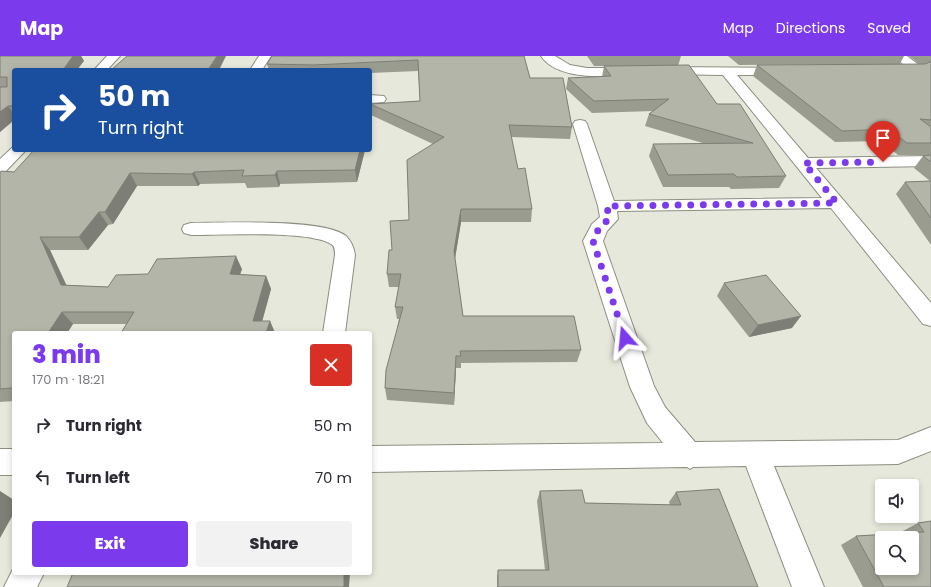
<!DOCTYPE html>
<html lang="en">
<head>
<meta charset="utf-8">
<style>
	body { margin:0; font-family:Poppins,sans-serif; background:#f2f2f3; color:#2b2b33; height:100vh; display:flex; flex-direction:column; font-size:15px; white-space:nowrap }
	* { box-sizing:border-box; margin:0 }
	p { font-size:13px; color:#7c7c81 }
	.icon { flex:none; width:22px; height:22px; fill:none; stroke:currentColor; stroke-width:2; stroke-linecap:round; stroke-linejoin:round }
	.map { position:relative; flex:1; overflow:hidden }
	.drawer { position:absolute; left:12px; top:275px; width:360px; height:244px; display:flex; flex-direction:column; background:#fff; border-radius:4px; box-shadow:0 2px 6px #0003 }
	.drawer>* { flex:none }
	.banner { position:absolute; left:12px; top:12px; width:360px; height:84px; border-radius:4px; box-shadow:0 2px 6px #0003; background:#1a4fa0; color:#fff; overflow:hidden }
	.tools { position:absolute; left:875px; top:423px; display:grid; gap:8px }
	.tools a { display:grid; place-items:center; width:44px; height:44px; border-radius:4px; background:#fff; box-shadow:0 2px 6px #0003; font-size:20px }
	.pin { position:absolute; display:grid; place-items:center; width:34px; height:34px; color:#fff; margin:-41px -17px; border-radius:50% 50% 50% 0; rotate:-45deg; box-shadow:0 0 4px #0007 }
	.pin .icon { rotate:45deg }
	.me { position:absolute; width:44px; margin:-22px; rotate:342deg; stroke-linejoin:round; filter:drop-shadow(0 0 3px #0008) }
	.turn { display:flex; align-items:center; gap:14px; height:84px; padding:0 20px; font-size:18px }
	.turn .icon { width:52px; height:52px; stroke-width:2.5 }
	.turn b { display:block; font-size:28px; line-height:34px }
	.round { display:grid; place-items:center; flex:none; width:42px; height:42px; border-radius:4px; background:#f2f2f3 }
	.overview { display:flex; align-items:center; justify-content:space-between; height:68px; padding:0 20px }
	h1 { font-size:24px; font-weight:800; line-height:30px; color:#7c3aed }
	.cta { display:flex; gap:8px; margin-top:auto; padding:8px 20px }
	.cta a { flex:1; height:46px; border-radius:4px; background:#7c3aed; color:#fff; font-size:16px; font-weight:800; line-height:46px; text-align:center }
	.cta a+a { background:#f2f2f3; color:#2b2b33 }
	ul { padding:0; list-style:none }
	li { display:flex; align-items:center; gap:12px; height:52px; padding:0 20px }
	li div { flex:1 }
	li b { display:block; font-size:15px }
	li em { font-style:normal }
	header { display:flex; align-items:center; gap:24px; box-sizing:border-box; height:56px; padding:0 20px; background:#7c3aed; color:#fff }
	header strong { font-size:19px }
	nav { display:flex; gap:22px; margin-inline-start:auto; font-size:14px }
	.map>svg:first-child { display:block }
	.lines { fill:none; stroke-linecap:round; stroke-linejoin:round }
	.minor-casing { stroke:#8d8f83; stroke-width:2 }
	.minor { fill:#fff; fill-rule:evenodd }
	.wall { fill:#9a9c90 }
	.shaded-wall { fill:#7d7f76 }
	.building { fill:#b3b5a8; stroke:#7d7f76; fill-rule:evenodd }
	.route { stroke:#7c3aed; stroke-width:7; stroke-dasharray:0 12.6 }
</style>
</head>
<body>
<header>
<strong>Map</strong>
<nav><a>Map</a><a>Directions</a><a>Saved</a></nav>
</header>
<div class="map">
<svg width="931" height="531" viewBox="0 0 931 531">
	<rect width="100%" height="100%" fill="#e6e8db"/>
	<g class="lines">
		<g class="minor-casing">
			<g id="minor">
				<polygon points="107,0 120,0 107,14 94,14"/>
				<polygon points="259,0 271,0 262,14 250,14"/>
				<path d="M541 0H555L570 9 587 12H632L636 13 638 16 636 19 632 20C606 20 558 25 541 0Z"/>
				<polygon points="893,0 907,0 924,13 922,16 893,16 891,13 893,10 904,9"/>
				<polygon points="664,11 789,12 791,15 789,18 785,19 737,19 808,102 931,100 931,110 816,112 931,247 931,270 923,268 831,152 617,155 618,163 607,175 603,185 654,330 665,351 695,386 898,384 931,371 931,395 898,408 774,410 824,531 792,531 746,410 693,411 690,413 687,411 370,416 370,390 663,387 647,367 630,331 583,185 592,168 600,161 598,150 573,68 575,65 580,64 585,65 587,68 614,145 822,142 723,19 660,18 658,15 660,12"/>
				<polygon points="370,39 384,40 386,43 384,46 370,47"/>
				<polygon points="14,90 14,94 26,94 6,115 0,117 0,103"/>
				<path d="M191 167C222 167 324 162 346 180 351 185 354 192 355 199L345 277H323L335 199C335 195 335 190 331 188 311 174 219 179 191 179L184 177 182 173 184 169Z"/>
				<rect x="0" y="393" width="14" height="26"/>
				<polygon points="14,511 14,517 44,517 37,531 4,531"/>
			</g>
		</g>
		<use href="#minor" class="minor"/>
	</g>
	<g class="wall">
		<polygon points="0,0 81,0 84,5 14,14 14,64 0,76"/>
		<polygon points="524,0 530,22 572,71 570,83 511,81 518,113 532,153 531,166 461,166 455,203 463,260 581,294 577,306 461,307 461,312 456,312 454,349 387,344 385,332 399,263 397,263 395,251 399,231 389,231 387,218 392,194 409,164 433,88 371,59 370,48 420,45 418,15 370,17 370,14 269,14 267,8"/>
		<polygon points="587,0 681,0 678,10 717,48 786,120 779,132 731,133 729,131 663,131 649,100 653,88 706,88 645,70 649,58 653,55 592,57 566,33 568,22 602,21 604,10 594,10"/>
		<polygon points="728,0 904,0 900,8 739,9"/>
		<polygon points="909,0 931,0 931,99 898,99 881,85 835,86 753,20 757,9 919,8"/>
		<polygon points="365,94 357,126 280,128 279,131 247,132 245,127 200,128 198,130 137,130 113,168 108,169 88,194 50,194 66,229 108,231 242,213 240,218 266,220 271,233 262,265 270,265 275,277 121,277 126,268 73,268 67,277 14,277 14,345 0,346 0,117"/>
		<polygon points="931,99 931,189 896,138 905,126 930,125 914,112 923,100"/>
		<polygon points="724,227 792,272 749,281 717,240"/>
		<polygon points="540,435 585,447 670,449 669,446 676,436 758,531 497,531 497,521 498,514 545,514 537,445"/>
		<polygon points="931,465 931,531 863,531 841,489 856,480 902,477 901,476 918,467"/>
	</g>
	<g class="shaded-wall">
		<polygon points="73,0 81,0 84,5 77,14 63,14"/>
		<polygon points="217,0 226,0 219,14 208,14"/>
		<polygon points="14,47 14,54 11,50"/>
		<polygon points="8,50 14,58 14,64 0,76 0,56"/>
		<polygon points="370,61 371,70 370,75"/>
		<polygon points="360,94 365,94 357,126 355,114"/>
		<polygon points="277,115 280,128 279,131 275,119"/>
		<polygon points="194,116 200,128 198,130 192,118"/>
		<polygon points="130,117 137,130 113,168 105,156"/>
		<polygon points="461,153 461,166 454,208 454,195"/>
		<polygon points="99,156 108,169 88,194 79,181"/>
		<polygon points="40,181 50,194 72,241 61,229"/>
		<polygon points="236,200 242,213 236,230 230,218"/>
		<polygon points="266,220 271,233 259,277 253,265"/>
		<polygon points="62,256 73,268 67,277 48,277"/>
		<polygon points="801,260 792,272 749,281 758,269"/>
		<polygon points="270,265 275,277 266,277"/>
		<polygon points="456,300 456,312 454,349 454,337"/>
		<polygon points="0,435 14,444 14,457 0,482"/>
		<polygon points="344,517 350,517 349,531 344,531"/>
	</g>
	<g class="building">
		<polygon points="0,0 73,0 63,14 14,14 14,47 11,50 8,50 0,56 0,31 7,31 7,21 0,21"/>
		<polygon points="127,0 217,0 208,14 111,14"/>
		<polygon points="272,0 524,0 530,22 563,22 572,71 509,69 518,113 525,112 532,153 461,153 454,195 463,260 574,260 581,294 460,295 461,300 456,300 454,337 385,332 386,314 403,251 395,251 401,218 387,218 389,194 392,194 390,165 409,164 407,104 444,81 370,48 420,45 418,4 313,9 267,8"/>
		<polygon points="931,4 931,64 920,63 931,71 931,87 907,87 889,73 842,75 757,9 925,8 930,6"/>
		<polygon points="689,9 717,48 740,48 786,120 737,121 734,118 668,119 653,88 753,87 649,58 669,43 594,45 568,22 611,20 604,10"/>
		<polygon points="34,94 360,94 355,114 277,115 275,119 242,120 244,114 194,116 192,118 130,117 105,156 99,156 79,181 40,181 61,229 108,231 116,219 148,218 157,203 236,200 230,218 266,220 253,265 270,265 266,277 121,277 134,256 62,256 48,277 14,277 14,329 12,332 0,333 0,117 1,115 14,116"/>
		<polygon points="931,99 931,106 923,100"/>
		<polygon points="931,125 931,162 905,126"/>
		<polygon points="766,219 801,260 758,269 724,227"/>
		<polygon points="719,433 758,531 498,531 498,514 549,514 540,435 582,434 585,447 681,449 676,436"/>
		<path d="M931 465V531H884L856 480 924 476 918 467ZM882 482H912V512H882Z"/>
		<polygon points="73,517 344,517 344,531 67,531"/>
	</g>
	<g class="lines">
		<polyline class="route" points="625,282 593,185 599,172 609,163 607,150 837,147 804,107 883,106"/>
	</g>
</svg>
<div class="tools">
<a><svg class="icon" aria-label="sound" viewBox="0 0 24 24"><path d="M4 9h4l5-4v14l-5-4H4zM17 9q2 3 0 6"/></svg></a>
<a><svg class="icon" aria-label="search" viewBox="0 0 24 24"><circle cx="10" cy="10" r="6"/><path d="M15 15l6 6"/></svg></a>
</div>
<div class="pin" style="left:883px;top:106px;background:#d93025"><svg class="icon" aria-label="arrive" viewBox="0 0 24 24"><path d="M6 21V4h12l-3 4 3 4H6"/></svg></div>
<svg class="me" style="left:625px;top:282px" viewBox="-20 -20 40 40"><path d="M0-17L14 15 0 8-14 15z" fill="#7c3aed" stroke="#fff" stroke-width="4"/></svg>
<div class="banner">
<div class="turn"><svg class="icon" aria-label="right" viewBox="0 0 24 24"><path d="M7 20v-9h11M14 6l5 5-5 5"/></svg><div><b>50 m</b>Turn right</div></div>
</div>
<section class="drawer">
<div class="overview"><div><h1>3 min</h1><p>170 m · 18:21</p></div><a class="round" style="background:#d93025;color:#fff"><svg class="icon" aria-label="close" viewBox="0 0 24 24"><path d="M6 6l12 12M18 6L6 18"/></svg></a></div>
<ul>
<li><svg class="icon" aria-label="right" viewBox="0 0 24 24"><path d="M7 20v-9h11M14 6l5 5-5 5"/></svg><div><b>Turn right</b></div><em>50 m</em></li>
<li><svg class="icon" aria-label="left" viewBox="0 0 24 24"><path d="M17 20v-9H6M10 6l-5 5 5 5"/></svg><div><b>Turn left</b></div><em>70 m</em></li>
</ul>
<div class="cta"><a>Exit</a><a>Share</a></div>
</section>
</div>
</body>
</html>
